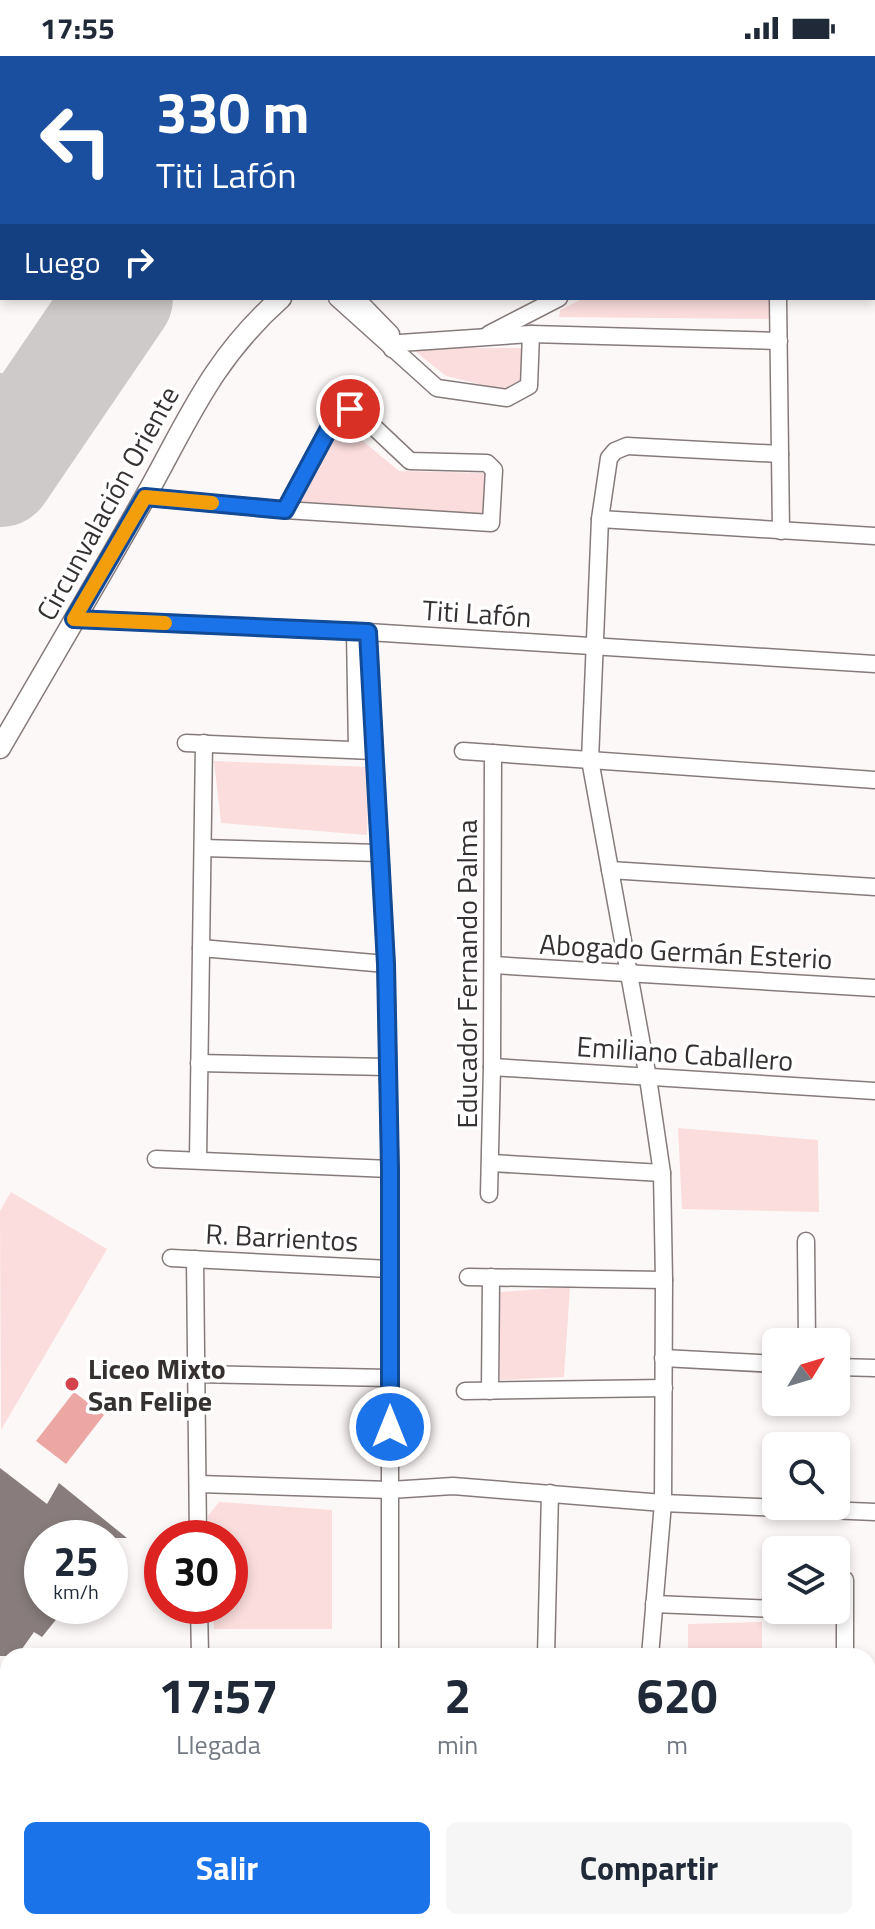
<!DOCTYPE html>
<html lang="es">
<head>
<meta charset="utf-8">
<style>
	body { margin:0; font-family:"Titillium Web",sans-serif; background:#f6f6f7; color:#1f2937; height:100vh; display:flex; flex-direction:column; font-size:30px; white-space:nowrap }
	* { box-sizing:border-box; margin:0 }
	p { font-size:26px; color:#747a83 }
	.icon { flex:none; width:44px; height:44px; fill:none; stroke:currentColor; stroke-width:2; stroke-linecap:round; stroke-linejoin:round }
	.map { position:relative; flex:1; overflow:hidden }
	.details { position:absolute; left:0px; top:1592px; width:876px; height:282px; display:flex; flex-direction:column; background:#fff; border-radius:24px 24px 0 0; box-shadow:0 4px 12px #0003 }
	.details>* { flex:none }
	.guide { position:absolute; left:0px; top:0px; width:876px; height:244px; box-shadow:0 4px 12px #0003; background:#1a4fa0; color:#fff; overflow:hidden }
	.needle { width:52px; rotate:52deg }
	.controls { position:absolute; left:762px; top:1272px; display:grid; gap:16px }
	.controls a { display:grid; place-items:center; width:88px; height:88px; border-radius:12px; background:#fff; box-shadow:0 4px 12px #0003; font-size:40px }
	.speed { position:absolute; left:24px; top:1464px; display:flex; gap:16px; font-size:40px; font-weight:700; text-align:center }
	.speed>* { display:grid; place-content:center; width:104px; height:104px; border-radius:50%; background:#fff; box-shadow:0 4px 12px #0003; line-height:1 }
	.speed small { font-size:20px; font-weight:400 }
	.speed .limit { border:12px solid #d22; background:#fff; color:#111 }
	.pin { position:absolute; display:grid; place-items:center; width:68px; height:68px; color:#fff; margin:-34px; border:4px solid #fff; border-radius:50%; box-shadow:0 2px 8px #0007 }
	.me { position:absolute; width:88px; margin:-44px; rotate:0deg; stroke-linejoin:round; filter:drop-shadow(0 0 6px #0008) }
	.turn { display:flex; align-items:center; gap:28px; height:168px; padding:0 24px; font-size:36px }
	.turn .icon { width:104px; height:104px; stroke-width:2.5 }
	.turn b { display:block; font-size:56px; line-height:68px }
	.then { display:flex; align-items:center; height:76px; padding:0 24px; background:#0003; gap:16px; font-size:30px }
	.eta { display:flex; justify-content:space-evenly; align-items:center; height:136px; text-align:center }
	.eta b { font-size:48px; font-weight:700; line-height:56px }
	.primary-button { display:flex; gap:16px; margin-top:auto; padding:16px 24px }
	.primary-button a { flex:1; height:92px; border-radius:12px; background:#1a73e8; color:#fff; font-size:32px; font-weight:700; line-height:92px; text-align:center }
	.primary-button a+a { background:#f6f6f7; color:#1f2937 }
	.status { display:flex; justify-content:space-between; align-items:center; height:56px; padding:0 40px; background:#fff; direction:ltr }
	.status svg { height:22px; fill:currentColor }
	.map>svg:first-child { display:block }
	.green { fill:#fadddc }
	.water { fill:#eca6a4 }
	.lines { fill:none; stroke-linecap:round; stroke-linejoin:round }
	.taxiway { stroke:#cfcaca; stroke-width:44 }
	.runway { stroke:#cfcaca; stroke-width:108 }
	.building { fill:#887d7c }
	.minor-casing { stroke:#867b7b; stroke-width:19 }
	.tertiary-casing { stroke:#867b7b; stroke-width:23 }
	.secondary-casing { stroke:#867b7b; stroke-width:25 }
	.minor { stroke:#fff; stroke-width:16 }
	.tertiary { stroke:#fff; stroke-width:20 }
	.secondary { stroke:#fff; stroke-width:22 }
	.route-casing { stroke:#114b97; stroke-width:20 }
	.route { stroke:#1a73e8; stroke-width:14 }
	.slow { stroke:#f59e0b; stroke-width:14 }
	.poi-dot { fill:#d4444d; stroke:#fff; stroke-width:3 }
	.labels { text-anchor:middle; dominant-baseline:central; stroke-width:7; stroke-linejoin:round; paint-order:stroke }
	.street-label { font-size:28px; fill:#363131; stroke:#fff }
	.poi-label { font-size:28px; font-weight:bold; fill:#363131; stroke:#fff; text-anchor:start }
</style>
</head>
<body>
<div class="status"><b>17:55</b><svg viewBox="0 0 49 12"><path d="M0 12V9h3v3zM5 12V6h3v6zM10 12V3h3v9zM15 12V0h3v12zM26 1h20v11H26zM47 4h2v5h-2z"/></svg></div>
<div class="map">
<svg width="875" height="1873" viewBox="0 0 875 1873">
	<rect width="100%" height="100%" fill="#fdf8f8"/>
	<g class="green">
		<polygon points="584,242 770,242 771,263 559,261 560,254"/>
		<polygon points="411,292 521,292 521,326 512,336 446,320"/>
		<polygon points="340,366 399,415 489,417 484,459 295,450"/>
		<polygon points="214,705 369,711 367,779 221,767"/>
		<polygon points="678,1072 818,1084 819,1156 682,1153"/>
		<polygon points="11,1136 107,1193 1,1374 0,1155"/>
		<polygon points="570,1231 564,1321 500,1324 500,1236"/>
		<polygon points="219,1446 332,1454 332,1573 214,1573 213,1550 230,1550 230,1482 210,1482 208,1460"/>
		<polygon points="762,1566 762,1600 688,1600 688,1568"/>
	</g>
	<polygon class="water" points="74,1336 104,1359 66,1408 36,1385"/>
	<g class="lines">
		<g class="taxiway">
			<polyline points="248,2 251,0"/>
			<polyline points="0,140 2,139"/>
			<polyline points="0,339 23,383"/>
		</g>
		<g class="runway">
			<polyline points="282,2 283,0"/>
			<polyline points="0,417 119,242"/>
		</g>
	</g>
	<polygon class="building" points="0,1412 47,1448 59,1427 127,1482 42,1482 42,1550 67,1550 42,1581 34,1576 17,1600 0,1600"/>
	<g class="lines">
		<g class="minor-casing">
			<g id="minor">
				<polyline points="874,80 875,79"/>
				<polyline points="337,242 437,332 507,342 529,330 531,278"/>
				<polyline points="356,242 391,278"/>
				<polyline points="778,242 781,475"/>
				<polyline points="489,278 559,242"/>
				<polyline points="392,293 400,287 531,278 779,285"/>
				<polyline points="145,441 285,454 491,467 494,414 487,407 410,405 357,355 350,353 338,359 333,365 285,454"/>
				<polyline points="600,463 875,480"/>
				<polyline points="74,563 368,576 875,608"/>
				<polyline points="355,575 357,694"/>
				<polyline points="368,576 386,908 390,1113 390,1600"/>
				<polyline points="186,687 374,695"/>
				<polyline points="463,695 875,724"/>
				<polyline points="203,792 380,797"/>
				<polyline points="610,814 875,831"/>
				<polyline points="201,892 386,908"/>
				<polyline points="493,909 875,932"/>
				<polyline points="199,1007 388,1011"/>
				<polyline points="492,1011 875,1035"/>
				<polyline points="156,1103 390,1113"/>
				<polyline points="198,1104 204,687"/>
				<polyline points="491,1107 662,1117"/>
				<polyline points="489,1138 492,1011 493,697"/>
				<polyline points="806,1185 807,1286"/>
				<polyline points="171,1202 390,1213"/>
				<polyline points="195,1203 198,1482"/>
				<polyline points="468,1221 664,1224"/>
				<polyline points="663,1302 776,1308"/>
				<polyline points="836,1311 875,1312"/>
				<polyline points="196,1318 390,1322"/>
				<polyline points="465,1335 664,1332"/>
				<polyline points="490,1335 491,1221"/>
				<polyline points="198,1428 390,1434 453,1430 663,1447 875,1456"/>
				<polyline points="654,1548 776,1553"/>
				<polyline points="199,1550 200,1600"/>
				<polyline points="792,1554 844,1556"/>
				<polyline points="546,1600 550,1437"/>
				<polyline points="650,1600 663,1447 664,1224 662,1117 648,1022 590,704 600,463 609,402 615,395 627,390 780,398"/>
				<polyline points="845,1600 845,1524"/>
				<polyline points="0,1804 8,1798"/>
				<polyline points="259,1866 268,1873"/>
				<polyline points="541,1866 541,1873"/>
				<polyline points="388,1873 388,1866"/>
				<polyline points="826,1873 826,1866"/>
			</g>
		</g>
		<g class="tertiary-casing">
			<g id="tertiary">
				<polyline points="742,2 746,0"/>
				<path d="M0 692C48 609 97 526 144 443 188 365 211 304 281 242"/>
			</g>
		</g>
		<g class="secondary-casing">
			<g id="secondary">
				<polyline points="0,1729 8,1735"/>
				<polyline points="0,1754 8,1760"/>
				<polyline points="152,1866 161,1873"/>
				<polyline points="183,1866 192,1873"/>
			</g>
		</g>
		<use href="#minor" class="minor"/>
		<use href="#tertiary" class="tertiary"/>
		<use href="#secondary" class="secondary"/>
	</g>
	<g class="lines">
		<g class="route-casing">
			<polyline id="route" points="350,353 338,359 333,365 285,454 145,441 74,563 368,576 386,908 390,1113 390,1371"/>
		</g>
		<use href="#route" class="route"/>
		<polyline class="slow" points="165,567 74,563 145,441 212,447"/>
	</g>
	<circle class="poi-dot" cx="72" cy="1328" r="8"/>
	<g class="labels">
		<g class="street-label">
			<text transform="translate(107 447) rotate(-61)">Circunvalación Oriente</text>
			<text transform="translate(477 557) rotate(4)">Titi Lafón</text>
			<text transform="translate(686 895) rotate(3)">Abogado Germán Esterio</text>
			<text transform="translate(466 918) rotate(-90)">Educador Fernando Palma</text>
			<text transform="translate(685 997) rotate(4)">Emiliano Caballero</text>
			<text transform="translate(282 1181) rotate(3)">R. Barrientos</text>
		</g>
		<g class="poi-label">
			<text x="88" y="1312">Liceo Mixto<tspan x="88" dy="32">San Felipe</tspan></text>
		</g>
	</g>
</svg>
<div class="controls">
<a><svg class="needle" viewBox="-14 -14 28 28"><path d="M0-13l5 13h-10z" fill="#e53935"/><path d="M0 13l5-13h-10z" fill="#747a83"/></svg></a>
<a><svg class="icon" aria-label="search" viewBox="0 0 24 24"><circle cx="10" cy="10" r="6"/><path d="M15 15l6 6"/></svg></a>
<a><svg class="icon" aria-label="layers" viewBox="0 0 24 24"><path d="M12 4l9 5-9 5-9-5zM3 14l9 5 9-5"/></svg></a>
</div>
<div class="speed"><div>25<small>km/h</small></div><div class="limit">30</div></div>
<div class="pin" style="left:350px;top:353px;background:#d93025"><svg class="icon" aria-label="arrive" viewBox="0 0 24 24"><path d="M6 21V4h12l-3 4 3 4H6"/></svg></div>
<svg class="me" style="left:390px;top:1371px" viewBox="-20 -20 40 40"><circle r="17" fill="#1a73e8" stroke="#fff" stroke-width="3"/><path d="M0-11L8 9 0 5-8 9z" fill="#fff"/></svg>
<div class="guide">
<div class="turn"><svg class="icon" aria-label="left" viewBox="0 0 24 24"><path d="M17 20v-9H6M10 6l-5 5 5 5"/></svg><div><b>330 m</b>Titi Lafón</div></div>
<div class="then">Luego<svg class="icon" aria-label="right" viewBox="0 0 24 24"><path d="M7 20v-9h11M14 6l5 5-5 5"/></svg></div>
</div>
<section class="details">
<div class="eta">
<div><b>17:57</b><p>Llegada</p></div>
<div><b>2</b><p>min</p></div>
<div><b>620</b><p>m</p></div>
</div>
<div class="primary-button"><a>Salir</a><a>Compartir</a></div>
</section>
</div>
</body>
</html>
